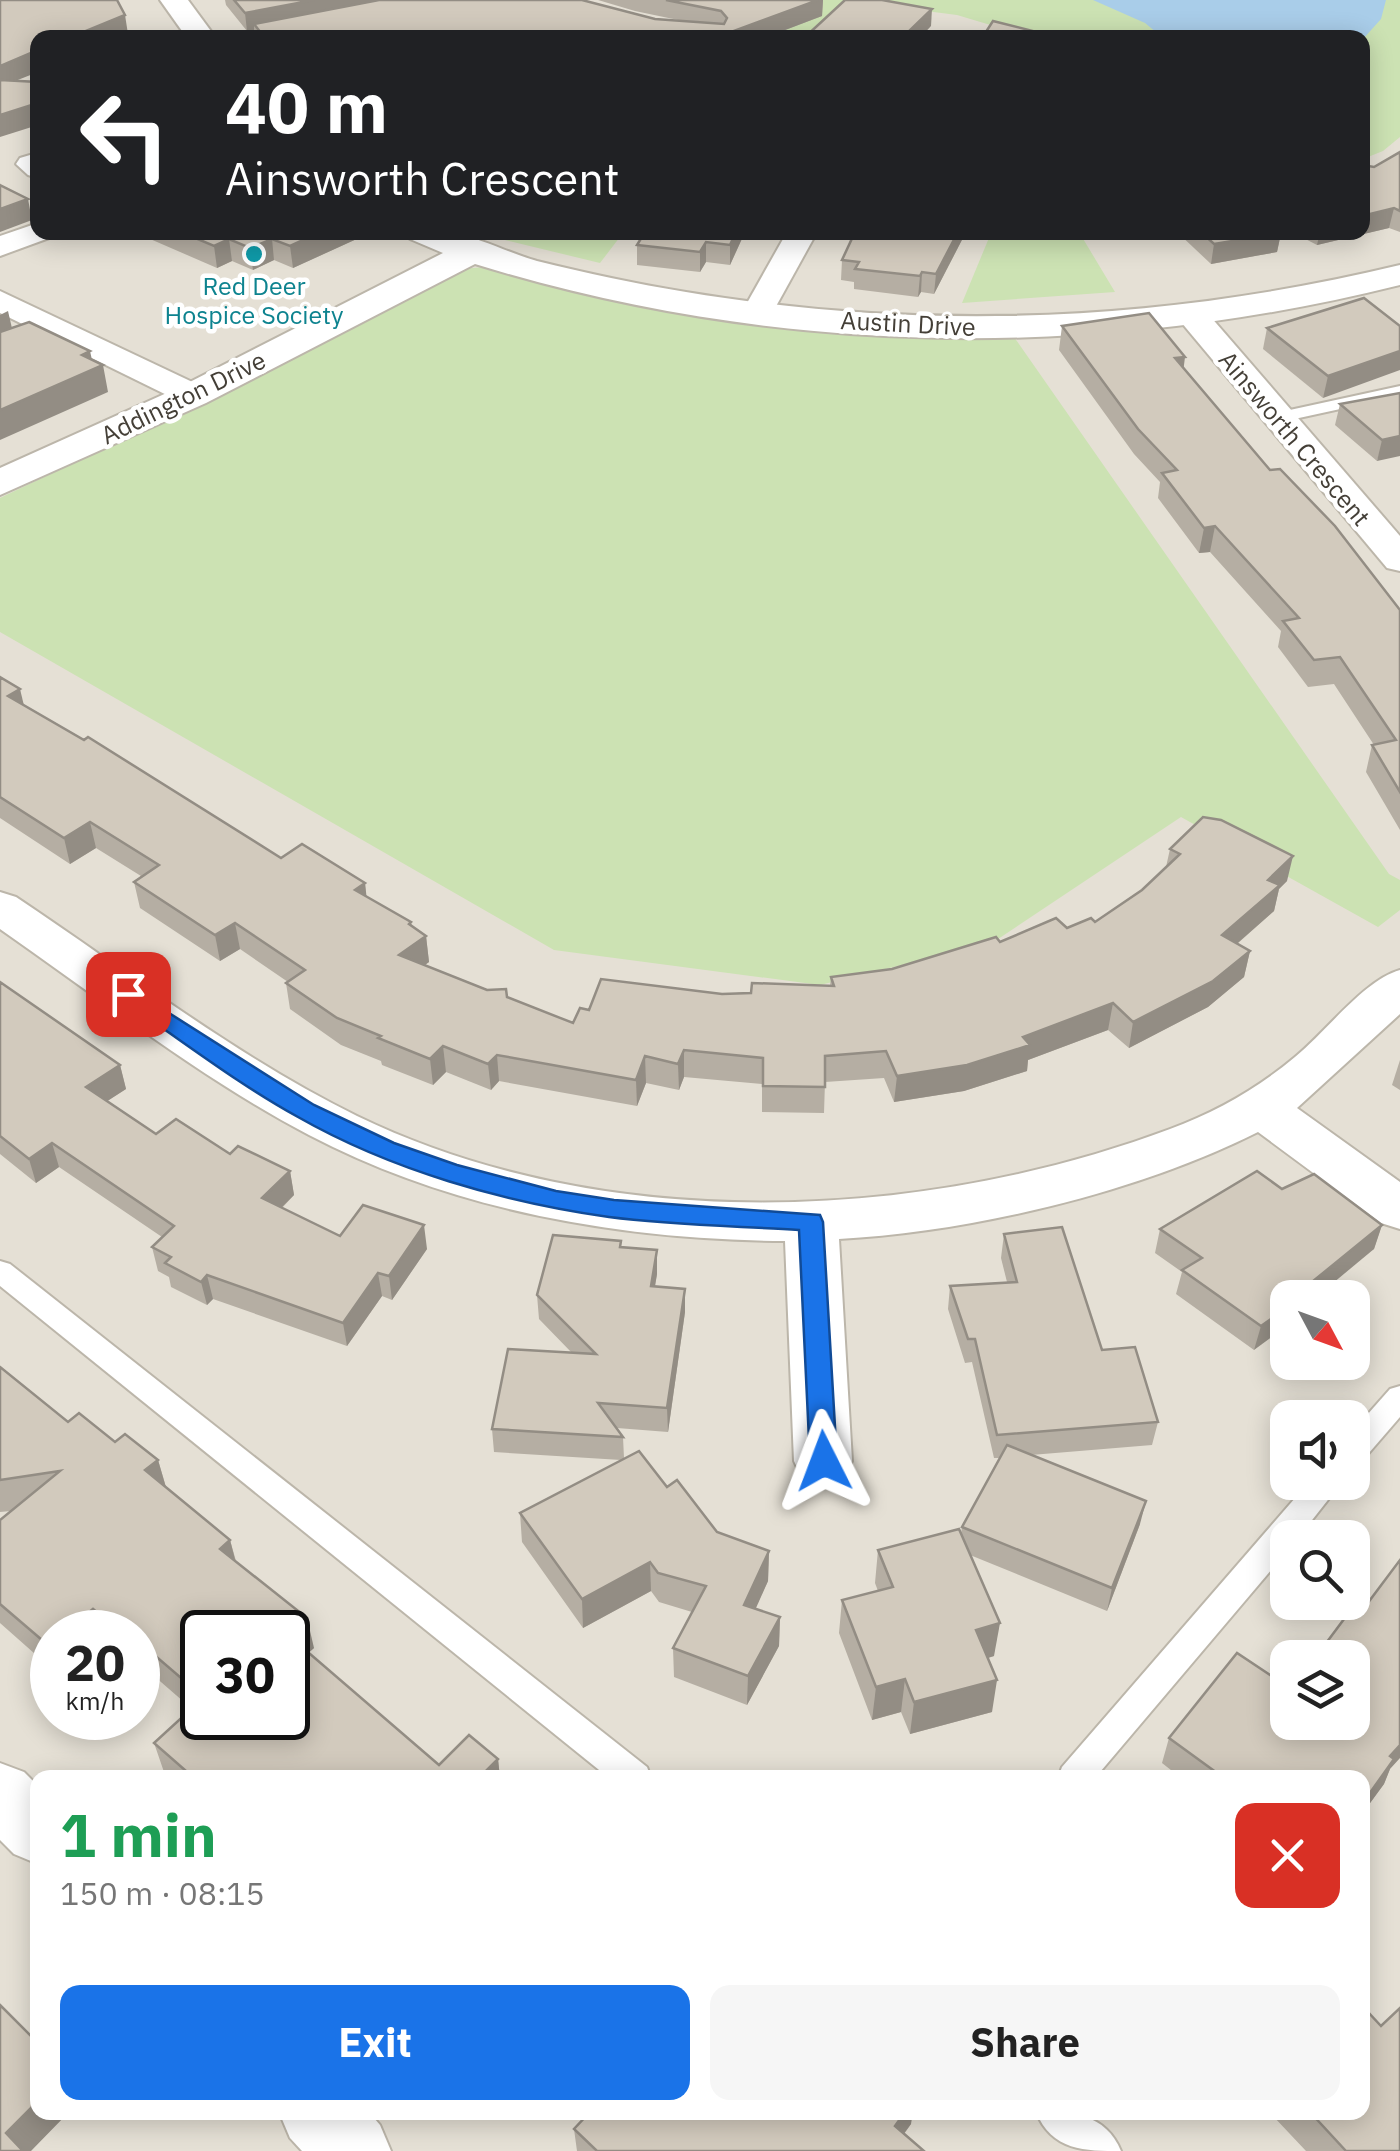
<!DOCTYPE html>
<html lang="en">
<head>
<meta charset="utf-8">
<style>
	body { margin:0; font-family:"IBM Plex Sans",sans-serif; background:#f6f6f6; color:#222; height:100vh; display:flex; flex-direction:column; font-size:38px; white-space:nowrap }
	* { box-sizing:border-box; margin:0 }
	p { font-size:32px; color:#767676 }
	.icon { flex:none; width:55px; height:55px; fill:none; stroke:currentColor; stroke-width:2; stroke-linecap:round; stroke-linejoin:round }
	.map { position:relative; flex:1; overflow:hidden }
	.panel { position:absolute; left:30px; top:1770px; width:1340px; height:350px; display:flex; flex-direction:column; background:#fff; border-radius:20px; box-shadow:0 5px 25px #0003 }
	.panel>* { flex:none }
	.hud { position:absolute; left:30px; top:30px; width:1340px; height:210px; border-radius:20px; box-shadow:0 5px 25px #0003; background:#202124; color:#fff; overflow:hidden }
	.needle { width:65px; rotate:131deg }
	.controls { position:absolute; left:1270px; top:1280px; display:grid; gap:20px }
	.controls a { display:grid; place-items:center; width:100px; height:100px; border-radius:20px; background:#fff; box-shadow:0 5px 25px #0003; font-size:50px }
	.speed { position:absolute; left:30px; top:1610px; display:flex; gap:20px; font-size:50px; font-weight:700; text-align:center }
	.speed>* { display:grid; place-content:center; width:130px; height:130px; border-radius:50%; background:#fff; box-shadow:0 5px 25px #0003; line-height:1 }
	.speed small { font-size:25px; font-weight:400 }
	.speed .limit { border:5px solid #111; border-radius:15px; background:#fff; color:#111 }
	.pin { position:absolute; display:grid; place-items:center; width:85px; height:85px; color:#fff; margin:-42px; border-radius:20px; box-shadow:0 5px 15px #0006 }
	.me { position:absolute; width:110px; margin:-55px; rotate:357deg; stroke-linejoin:round; filter:drop-shadow(0 0 8px #0008) }
	.turn { display:flex; align-items:center; gap:35px; height:210px; padding:0 30px; font-size:45px }
	.turn .icon { width:130px; height:130px; stroke-width:2.5 }
	.turn b { display:block; font-size:70px; line-height:85px }
	.round { display:grid; place-items:center; flex:none; width:105px; height:105px; border-radius:20px; background:#f6f6f6 }
	.head { display:flex; align-items:center; justify-content:space-between; height:170px; padding:0 30px }
	h1 { font-size:60px; font-weight:800; line-height:75px; color:#1e9e55 }
	.primary-button { display:flex; gap:20px; margin-top:auto; padding:20px 30px }
	.primary-button a { flex:1; height:115px; border-radius:20px; background:#1a73e8; color:#fff; font-size:40px; font-weight:800; line-height:115px; text-align:center }
	.primary-button a+a { background:#f6f6f6; color:#222 }
	.map>svg:first-child { display:block }
	.residential { fill:#e5e0d5; fill-rule:evenodd }
	.green { fill:#cce2b3 }
	.water { fill:#a9cde9 }
	.lines { fill:none; stroke-linecap:round; stroke-linejoin:round }
	.service-casing { stroke:#bcb6aa; stroke-width:4 }
	.minor-casing { stroke:#bcb6aa; stroke-width:4 }
	.tertiary-casing { stroke:#bcb6aa; stroke-width:4 }
	.service { fill:#fff; fill-rule:evenodd }
	.minor { fill:#fff; fill-rule:evenodd }
	.tertiary { fill:#fff; fill-rule:evenodd }
	.wall { fill:#b5aea3; fill-rule:evenodd }
	.shaded-wall { fill:#938d84 }
	.building { fill:#d2cabd; stroke:#938d84; stroke-width:2.5 }
	.route { fill:#1a73e8; stroke:#114b97; stroke-width:2.5 }
	.culture-dot { fill:#0f9aa8; stroke:#fff; stroke-width:4 }
	.labels { text-anchor:middle; dominant-baseline:central; stroke-width:9; stroke-linejoin:round; paint-order:stroke }
	.far-culture-label { font-size:25px; fill:#0d838f; stroke:#fff }
	.far-street-label { font-size:25px; fill:#443f37; stroke:#fff }
</style>
</head>
<body>
<div class="map">
<svg width="1400" height="2151" viewBox="0 0 1400 2151">
	<rect width="100%" height="100%" fill="#f2efe7"/>
	<path class="residential" d="M0 0H1400V2151H0ZM38 38H1362V232H38ZM1288 1298H1352V1362H1288ZM1288 1418H1352V1482H1288ZM1288 1538H1352V1602H1288ZM52 1632H138V1718H52ZM202 1632H288V1718H202ZM1288 1658H1352V1722H1288ZM38 1778H1362V2112H38Z"/>
	<g class="green">
		<polygon points="818,0 1400,0 1400,137 1383,151 1363,159 1362,38 1031,37 957,15 848,1 806,37 775,34"/>
		<polygon points="476,233 623,233 600,263"/>
		<polygon points="991,233 1087,233 1082,237 1115,292 962,303"/>
		<polygon points="484,267 766,308 1014,337 1389,874 1400,880 1400,910 1378,927 1181,817 992,943 820,985 554,950 0,632 0,498 174,415 462,269"/>
	</g>
	<polygon class="water" points="1093,0 1386,0 1381,19 1363,39 1162,37 1145,23"/>
	<g class="lines">
		<g class="service-casing">
			<g id="service">
				<polygon points="286,25 291,26 291,32 231,38"/>
				<polygon points="1400,386 1400,396 1276,423 1267,418 1276,413"/>
				<polygon points="0,1261 10,1264 647,1767 651,1778 609,1778 0,1286"/>
				<polygon points="1400,1386 1400,1417 1362,1461 1352,1465 1352,1432 1390,1389"/>
				<polygon points="1309,1482 1342,1482 1298,1538 1288,1538 1288,1550 1095,1778 1058,1778 1062,1767"/>
				<path d="M1036 2112C1072 2112 1105 2113 1121 2151 1085 2151 1052 2151 1036 2112Z"/>
			</g>
		</g>
		<g class="minor-casing">
			<g id="minor">
				<polygon points="30,155 38,157 38,178 28,175 16,164 20,158"/>
				<polygon points="38,223 38,232 53,232 49,238 0,256 0,236"/>
				<polygon points="787,232 817,232 769,319 747,319 742,312"/>
				<polygon points="0,291 205,388 210,395 205,402 193,405 181,402 0,313"/>
				<polygon points="1192,305 1203,308 1400,536 1400,571 1387,568 1181,322 1176,315 1181,308"/>
				<path d="M0 892 16 897C127 971 237 1057 357 1116 602 1235 919 1223 1170 1129 1216 1112 1258 1088 1295 1057 1326 1032 1364 980 1400 970V1014L1297 1108 1400 1182V1229L1381 1223 1258 1132C1139 1192 972 1232 839 1239L852 1461 844 1478 823 1485 802 1478 794 1461 785 1241C622 1240 454 1211 309 1135 200 1078 101 999 0 929Z"/>
				<polygon points="0,1763 24,1772 38,1786 38,1864 14,1854 0,1840"/>
				<polygon points="279,2112 369,2112 380,2125 391,2151 302,2151 290,2138"/>
			</g>
		</g>
		<g class="tertiary-casing">
			<g id="tertiary">
				<polygon points="160,0 188,0 216,38 187,38"/>
				<path d="M406 232C420 232 437 230 451 232 480 238 509 253 537 261 586 273 636 284 686 292 927 332 1163 322 1400 265V285C1095 361 776 357 475 264L206 403 0 495V468L180 387 443 253 410 239Z"/>
			</g>
		</g>
		<use href="#service" class="service"/>
		<use href="#minor" class="minor"/>
		<use href="#tertiary" class="tertiary"/>
	</g>
	<g class="wall">
		<polygon points="225,0 582,0 655,19 683,21 635,11 598,0 823,0 822,16 764,38 255,38 254,30 247,31 226,5"/>
		<polygon points="1400,152 1400,232 1389,228 1317,245 1292,232 1362,232 1374,167"/>
		<polygon points="134,232 361,232 361,237 293,268 274,260 253,270 232,261 217,268"/>
		<polygon points="645,232 745,232 730,265 706,262 700,272 637,265 637,245"/>
		<polygon points="855,232 966,232 934,294 921,292 918,297 854,289 854,282 841,280 842,260"/>
		<polygon points="1177,232 1281,233 1277,252 1211,264"/>
		<polygon points="1364,298 1323,398 1263,349 1267,328"/>
		<polygon points="1062,326 1183,369 1270,470 1400,610 1400,830 1366,772 1372,745 1374,745 1334,684 1308,687 1278,647 1281,631 1210,552 1199,553 1158,498 1160,482 1134,454 1059,350"/>
		<polygon points="1400,393 1377,461 1335,425 1340,404"/>
		<polygon points="0,677 24,705 281,858 365,883 366,896 426,936 429,962 425,965 573,1023 589,1010 722,994 830,986 831,977 892,969 1000,942 1095,922 1142,890 1166,867 1170,849 1287,881 1279,889 1274,911 1237,944 1250,951 1244,977 1208,1007 1129,1048 1108,1030 1028,1060 1027,1071 964,1091 894,1102 884,1078 825,1082 824,1113 762,1112 762,1084 684,1077 679,1090 646,1083 637,1106 499,1081 491,1090 446,1072 433,1085 382,1065 381,1061 341,1045 290,1009 286,983 288,982 240,949 220,961 140,908 134,882 141,876 96,848 70,864 0,818"/>
		<polygon points="0,982 120,1065 126,1089 107,1101 156,1134 290,1171 294,1195 282,1208 340,1236 427,1249 392,1300 382,1296 347,1346 213,1299 207,1305 171,1287 169,1277 158,1271 152,1247 162,1237 59,1167 36,1183 0,1154"/>
		<polygon points="1400,1060 1400,1090 1392,1085"/>
		<polygon points="1282,1189 1382,1225 1374,1249 1288,1298 1254,1350 1176,1294 1182,1272 1155,1253 1160,1229"/>
		<polygon points="1004,1234 1102,1350 1158,1422 1152,1445 1031,1455 1140,1524 1107,1611 970,1555 994,1656 988,1658 992,1712 910,1734 901,1712 872,1720 839,1633 842,1600 878,1591 875,1583 878,1550 961,1534 962,1527 1000,1458 994,1458 972,1362 965,1363 948,1309 950,1286 1007,1282 1001,1258"/>
		<polygon points="621,1241 621,1247 657,1250 657,1274 655,1286 685,1312 668,1432 617,1428 623,1437 624,1458 667,1487 717,1532 769,1551 768,1581 755,1609 780,1617 779,1646 747,1705 674,1677 673,1648 692,1612 659,1602 651,1591 583,1628 522,1542 520,1513 621,1460 494,1452 492,1429 572,1353 539,1319 537,1295"/>
		<path d="M0 1367 68 1422 158 1460 166 1487 230 1540 236 1561 314 1648 308 1653 439 1765 498 1759 500 1778H170L164 1772 154 1743 192 1709 138 1662V1632H52V1669L0 1623V1520L11 1511 0 1512ZM202 1632 288 1718H202Z"/>
		<polygon points="1367,1604 1390,1769 1384,1784 1362,1814 1362,1778 1181,1778 1162,1763 1169,1738 1288,1722"/>
		<polygon points="1381,2026 1400,2151 1306,2151 1273,2116 1275,2112 1362,2112"/>
		<polygon points="911,2124 904,2134 924,2151 577,2151 574,2129"/>
	</g>
	<g class="shaded-wall">
		<polygon points="314,0 406,0 254,24 254,30 247,31 245,13"/>
		<polygon points="818,0 823,0 822,16 764,38 715,38"/>
		<polygon points="932,9 931,26 920,38 902,38"/>
		<polygon points="125,15 128,34 119,38 69,38"/>
		<polygon points="38,50 38,72 0,87 0,66"/>
		<polygon points="38,103 38,125 0,137 0,115"/>
		<polygon points="28,199 32,220 0,232 0,209"/>
		<polygon points="1394,208 1389,228 1317,245 1320,232 1362,232 1362,216"/>
		<polygon points="321,232 361,232 361,237 293,268 290,246"/>
		<polygon points="736,232 745,232 730,265 730,245"/>
		<polygon points="958,232 966,232 934,294 936,274"/>
		<polygon points="1281,233 1277,252 1211,264 1214,244"/>
		<polygon points="229,239 232,261 217,268 214,246"/>
		<polygon points="272,239 274,260 253,270 250,248"/>
		<polygon points="706,242 706,262 700,272 700,252"/>
		<polygon points="922,272 921,292 918,297 920,276"/>
		<polygon points="8,311 14,337 0,344 0,315"/>
		<polygon points="90,351 94,369 103,365 108,392 0,440 0,410 82,355"/>
		<polygon points="1400,351 1400,370 1323,398 1328,376"/>
		<polygon points="1185,357 1182,381 1175,358"/>
		<polygon points="1400,436 1400,456 1377,461 1382,440"/>
		<polygon points="1215,526 1210,552 1199,553 1204,528"/>
		<polygon points="20,689 26,714 8,696"/>
		<polygon points="90,822 96,848 70,864 64,838"/>
		<polygon points="1293,856 1287,881 1279,889 1274,911 1216,962 1222,935 1268,880"/>
		<polygon points="365,883 368,910 355,890"/>
		<polygon points="411,922 414,945 426,936 429,962 402,981 399,955 409,924"/>
		<polygon points="235,923 240,949 220,961 215,935"/>
		<polygon points="1250,951 1244,977 1208,1007 1129,1048 1133,1022"/>
		<polygon points="1113,1003 1108,1030 1028,1060 1027,1071 964,1091 894,1102 897,1076 1023,1037"/>
		<polygon points="443,1046 446,1072 433,1085 430,1059"/>
		<polygon points="684,1050 684,1077 679,1090 678,1064"/>
		<polygon points="497,1055 499,1081 491,1090 488,1064"/>
		<polygon points="645,1056 646,1083 637,1106 636,1080"/>
		<polygon points="120,1065 126,1089 92,1111 86,1087"/>
		<polygon points="52,1143 59,1167 36,1183 29,1159"/>
		<polygon points="290,1171 294,1195 267,1222 262,1198"/>
		<polygon points="424,1225 427,1249 392,1300 389,1276"/>
		<polygon points="1382,1225 1374,1249 1315,1298 1300,1298 1312,1282"/>
		<polygon points="657,1250 657,1274 651,1309 651,1286"/>
		<polygon points="378,1273 382,1296 347,1346 343,1323"/>
		<polygon points="207,1275 213,1299 207,1305 201,1282"/>
		<polygon points="685,1289 685,1312 668,1432 667,1408"/>
		<polygon points="1288,1307 1288,1325 1254,1350 1261,1326"/>
		<polygon points="158,1460 167,1491 145,1470"/>
		<polygon points="1146,1501 1140,1524 1107,1611 1112,1588"/>
		<polygon points="230,1540 238,1571 220,1549"/>
		<polygon points="769,1551 768,1581 744,1635 744,1605"/>
		<polygon points="650,1562 651,1591 583,1628 582,1599"/>
		<polygon points="93,1609 101,1632 65,1632"/>
		<polygon points="780,1617 779,1646 747,1705 748,1676"/>
		<polygon points="307,1618 314,1648 295,1665 288,1635"/>
		<polygon points="1000,1623 994,1656 971,1663 976,1630"/>
		<polygon points="905,1679 901,1712 872,1720 876,1687"/>
		<polygon points="997,1680 992,1712 910,1734 914,1702"/>
		<polygon points="1400,1745 1400,1758 1390,1769 1384,1784 1362,1814 1362,1804 1390,1756"/>
		<polygon points="498,1759 500,1778 479,1778"/>
		<polygon points="38,2101 38,2112 69,2112 31,2151 16,2151 6,2133"/>
		<polygon points="905,2112 913,2112 911,2124 891,2151 895,2126"/>
	</g>
	<g class="building">
		<polygon points="0,0 117,0 125,15 69,38 38,38 38,50 0,66"/>
		<polygon points="234,0 314,0 245,13"/>
		<polygon points="379,0 582,0 655,19 724,24 727,18 721,11 666,0 818,0 715,38 265,38 254,24"/>
		<polygon points="845,0 882,0 932,9 902,38 804,38"/>
		<polygon points="993,21 1037,32 1042,38 982,38"/>
		<polygon points="0,80 38,82 38,103 0,115"/>
		<polygon points="1400,152 1400,211 1394,208 1362,216 1362,165 1374,167"/>
		<polygon points="0,185 28,199 0,209"/>
		<polygon points="181,232 321,232 290,246 272,239 250,248 229,239 214,246"/>
		<polygon points="645,232 736,232 730,245 706,242 700,252 637,245"/>
		<polygon points="855,232 958,232 936,274 922,272 920,276 855,269 859,262 842,260"/>
		<polygon points="1201,232 1280,232 1281,233 1214,244"/>
		<polygon points="1364,298 1400,326 1400,351 1328,376 1267,328"/>
		<polygon points="1149,313 1185,357 1175,358 1270,470 1280,469 1335,526 1400,610 1400,792 1372,745 1396,740 1340,657 1314,660 1283,621 1299,618 1215,526 1204,528 1162,473 1177,470 1138,429 1062,326"/>
		<polygon points="29,322 90,351 82,355 103,365 0,410 0,332"/>
		<polygon points="1400,393 1400,436 1382,440 1340,404"/>
		<polygon points="0,677 20,689 8,696 84,740 88,737 281,858 302,844 365,883 355,890 411,922 409,924 426,936 399,955 487,990 506,989 507,997 573,1023 580,1008 589,1010 601,979 722,994 751,993 752,983 834,986 831,977 892,969 996,937 1000,942 1056,918 1067,928 1091,918 1095,922 1142,890 1180,854 1170,849 1203,817 1221,820 1293,856 1268,880 1280,885 1222,935 1250,951 1213,981 1133,1022 1113,1003 1023,1037 1030,1045 967,1065 897,1076 886,1051 825,1056 825,1087 763,1086 763,1058 684,1050 678,1064 645,1056 636,1080 497,1055 488,1064 443,1046 430,1059 378,1038 381,1036 337,1018 286,983 305,970 235,923 215,935 134,882 159,865 90,822 64,838 0,797"/>
		<polygon points="0,982 120,1065 86,1087 156,1134 176,1119 230,1154 238,1146 290,1171 262,1198 340,1236 363,1205 424,1225 389,1276 378,1273 343,1323 207,1275 201,1282 165,1263 171,1257 152,1247 174,1226 52,1143 29,1159 0,1136"/>
		<polygon points="1257,1171 1282,1189 1314,1174 1382,1225 1312,1282 1316,1285 1300,1298 1288,1298 1288,1307 1261,1326 1182,1270 1202,1258 1160,1229"/>
		<polygon points="1062,1227 1102,1350 1135,1347 1158,1422 997,1435 975,1339 968,1339 950,1286 1017,1282 1004,1234"/>
		<polygon points="553,1235 621,1241 620,1247 657,1250 651,1286 685,1289 667,1408 598,1403 623,1437 492,1429 508,1349 596,1354 537,1295"/>
		<polygon points="0,1367 68,1422 79,1413 115,1442 125,1434 158,1460 145,1470 230,1540 220,1549 307,1618 288,1635 439,1765 469,1735 498,1759 479,1778 194,1778 154,1743 202,1699 202,1718 288,1718 288,1632 202,1632 202,1696 138,1641 138,1632 128,1632 125,1630 120,1632 93,1609 65,1632 52,1632 52,1643 49,1646 0,1604 0,1520 60,1471 0,1480"/>
		<polygon points="1007,1445 1146,1501 1112,1588 962,1527"/>
		<polygon points="639,1451 667,1487 677,1480 717,1532 769,1551 744,1605 780,1617 748,1676 673,1648 706,1586 658,1573 650,1562 582,1599 520,1513"/>
		<polygon points="959,1529 1000,1623 976,1630 997,1680 914,1702 905,1679 876,1687 842,1600 893,1587 878,1550"/>
		<polygon points="1400,1560 1400,1745 1390,1756 1394,1759 1362,1804 1362,1778 1224,1778 1169,1738 1237,1653 1288,1687 1288,1722 1352,1722 1352,1658 1315,1658 1359,1599 1367,1604"/>
		<polygon points="0,2005 38,2043 38,2101 6,2133 23,2151 0,2151"/>
		<polygon points="1400,2008 1400,2151 1346,2151 1310,2112 1362,2112 1362,2015 1367,2011 1381,2026"/>
		<polygon points="590,2112 905,2112 895,2126 924,2151 597,2151 574,2129"/>
	</g>
	<path class="route" d="M128 987 314 1105 394 1143 457 1165 556 1191 614 1200 820 1215 823 1222 837 1461 833 1469 824 1472 814 1469 810 1461 799 1230C736 1226 671 1225 609 1217 503 1202 391 1170 298 1117 236 1083 179 1038 120 999L117 994Z"/>
	<circle class="culture-dot" cx="254" cy="254" r="10"/>
	<g class="labels">
		<g class="far-culture-label">
			<text x="254" y="285">Red Deer<tspan x="254" dy="29">Hospice Society</tspan></text>
		</g>
		<g class="far-street-label">
			<text transform="translate(908 323) rotate(3)">Austin Drive</text>
			<text transform="translate(183 397) rotate(-26)">Addington Drive</text>
			<text transform="translate(1295 438) rotate(50)">Ainsworth Crescent</text>
		</g>
	</g>
</svg>
<div class="controls">
<a><svg class="needle" viewBox="-14 -14 28 28"><path d="M0-13l5 13h-10z" fill="#e53935"/><path d="M0 13l5-13h-10z" fill="#767676"/></svg></a>
<a><svg class="icon" aria-label="sound" viewBox="0 0 24 24"><path d="M4 9h4l5-4v14l-5-4H4zM17 9q2 3 0 6"/></svg></a>
<a><svg class="icon" aria-label="search" viewBox="0 0 24 24"><circle cx="10" cy="10" r="6"/><path d="M15 15l6 6"/></svg></a>
<a><svg class="icon" aria-label="layers" viewBox="0 0 24 24"><path d="M12 4l9 5-9 5-9-5zM3 14l9 5 9-5"/></svg></a>
</div>
<div class="speed"><div>20<small>km/h</small></div><div class="limit">30</div></div>
<div class="pin" style="left:128px;top:994px;background:#d93025"><svg class="icon" aria-label="arrive" viewBox="0 0 24 24"><path d="M6 21V4h12l-3 4 3 4H6"/></svg></div>
<svg class="me" style="left:824px;top:1461px" viewBox="-20 -20 40 40"><path d="M0-17L14 15 0 8-14 15z" fill="#1a73e8" stroke="#fff" stroke-width="4"/></svg>
<div class="hud">
<div class="turn"><svg class="icon" aria-label="left" viewBox="0 0 24 24"><path d="M17 20v-9H6M10 6l-5 5 5 5"/></svg><div><b>40 m</b>Ainsworth Crescent</div></div>
</div>
<section class="panel">
<div class="head"><div><h1>1 min</h1><p>150 m · 08:15</p></div><a class="round" style="background:#d93025;color:#fff"><svg class="icon" aria-label="close" viewBox="0 0 24 24"><path d="M6 6l12 12M18 6L6 18"/></svg></a></div>
<div class="primary-button"><a>Exit</a><a>Share</a></div>
</section>
</div>
</body>
</html>
